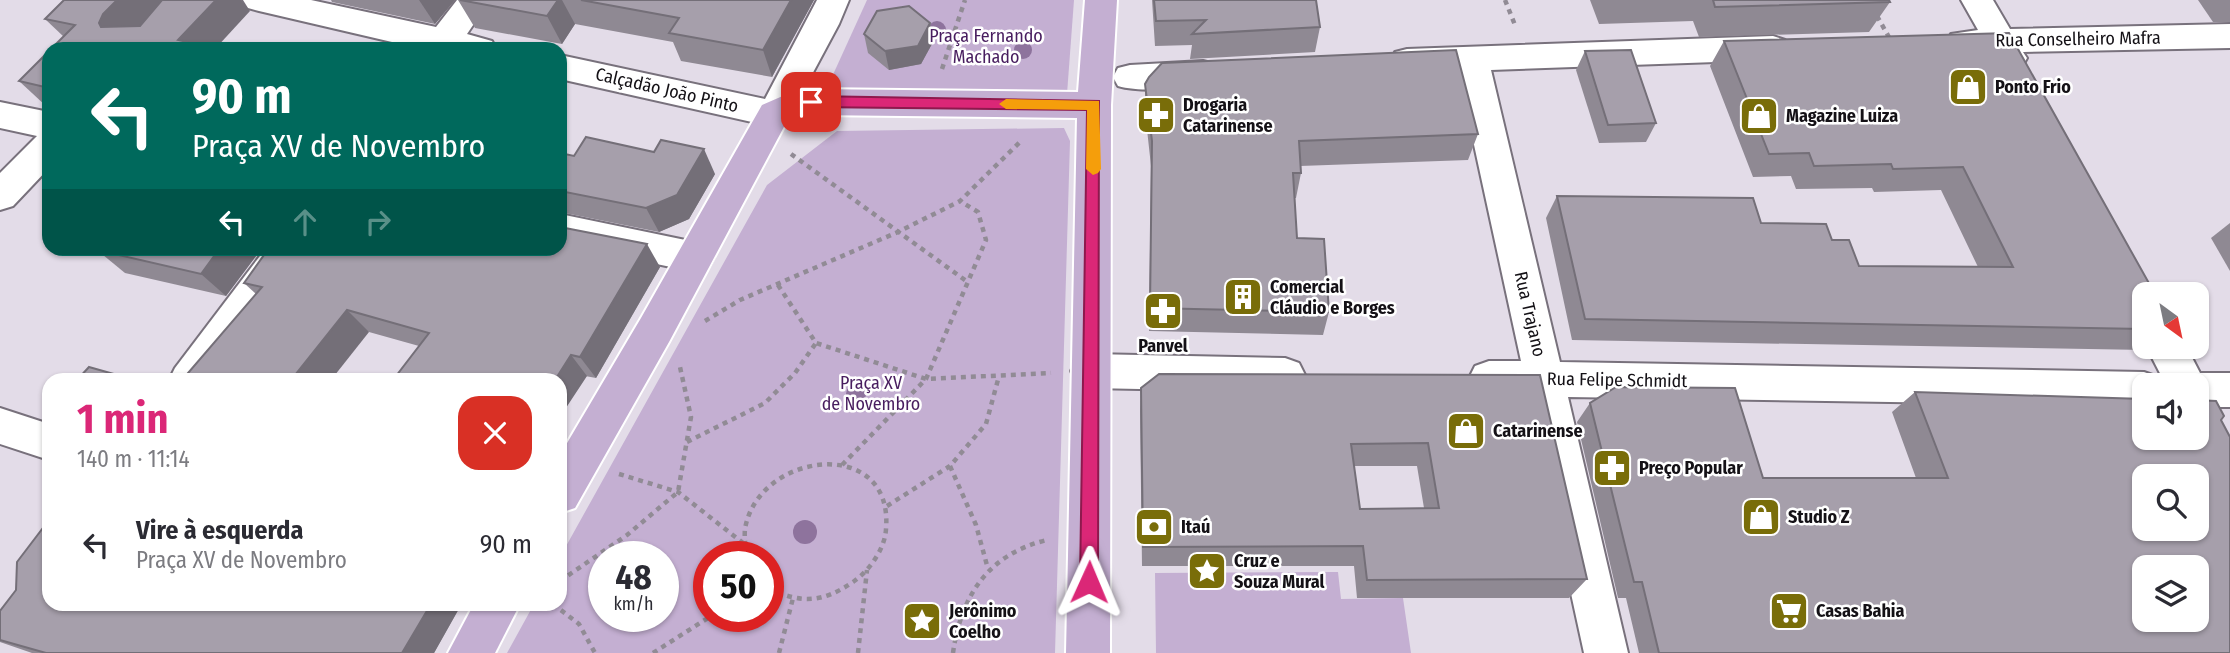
<!DOCTYPE html>
<html lang="pt">
<head>
<meta charset="utf-8">
<style>
	body { margin:0; font-family:"Fira Sans Condensed",sans-serif; background:#f7f7f7; color:#2b2b33; height:100vh; display:flex; flex-direction:column; font-size:26px; white-space:nowrap }
	* { box-sizing:border-box; margin:0 }
	p { font-size:23px; color:#7c7c81 }
	.icon { flex:none; width:38px; height:38px; fill:none; stroke:currentColor; stroke-width:2; stroke-linecap:round; stroke-linejoin:round }
	.map { position:relative; flex:1; overflow:hidden }
	.side { position:absolute; left:42px; top:373px; width:525px; height:238px; display:flex; flex-direction:column; background:#fff; border-radius:21px; box-shadow:0 2px 5px #0004 }
	.side>* { flex:none }
	.hud { position:absolute; left:42px; top:42px; width:525px; height:214px; border-radius:21px; box-shadow:0 2px 5px #0004; background:#00695c; color:#fff; overflow:hidden }
	.needle { width:46px; rotate:147deg }
	.fabs { position:absolute; left:2132px; top:282px; display:grid; gap:14px }
	.fabs a { display:grid; place-items:center; width:77px; height:77px; border-radius:14px; background:#fff; box-shadow:0 2px 5px #0004; font-size:35px }
	.speed { position:absolute; left:588px; top:541px; display:flex; gap:14px; font-size:35px; font-weight:700; text-align:center }
	.speed>* { display:grid; place-content:center; width:91px; height:91px; border-radius:50%; background:#fff; box-shadow:0 2px 5px #0004; line-height:1 }
	.speed small { font-size:18px; font-weight:400 }
	.speed .limit { border:10px solid #d22; background:#fff; color:#111 }
	.pin { position:absolute; display:grid; place-items:center; width:60px; height:60px; color:#fff; margin:-30px; border-radius:14px; box-shadow:0 4px 10px #0006 }
	.me { position:absolute; width:77px; margin:-38px; rotate:1deg; stroke-linejoin:round; filter:drop-shadow(0 0 5px #0008) }
	.turn { display:flex; align-items:center; gap:24px; height:147px; padding:0 35px; font-size:32px }
	.turn .icon { width:91px; height:91px; stroke-width:2.5 }
	.turn b { display:block; font-size:49px; line-height:60px }
	.lanes { display:flex; align-items:center; height:66px; padding:0 35px; background:#0003; justify-content:center; gap:35px; direction:ltr }
	.lanes .off { opacity:.35 }
	.round { display:grid; place-items:center; flex:none; width:74px; height:74px; border-radius:21px; background:#f7f7f7 }
	.headline { display:flex; align-items:center; justify-content:space-between; height:119px; padding:0 35px }
	h1 { font-size:42px; font-weight:700; line-height:52px; color:#db2777 }
	ul { padding:0; list-style:none }
	li { display:flex; align-items:center; gap:21px; height:105px; padding:0 35px }
	li div { flex:1 }
	li b { display:block; font-size:26px }
	li em { font-style:normal }
	.map>svg:first-child { display:block }
	.green { fill:#c4afd2; fill-rule:evenodd }
	.lines { fill:none; stroke-linecap:round; stroke-linejoin:round }
	.minor-casing { stroke:#78717c; stroke-width:4 }
	.major-casing { stroke:#fff; stroke-width:4 }
	.path { stroke:#918b95; stroke-width:4.5; stroke-dasharray:5 5; stroke-linecap:butt }
	.minor { fill:#fff; fill-rule:evenodd }
	.major { fill:#c4afd2; fill-rule:evenodd }
	.tree { fill:#8e739d }
	.wall { fill:#8f8993; fill-rule:evenodd }
	.shaded-wall { fill:#746f78 }
	.building { fill:#a69fab; stroke:#746f78; stroke-width:2; fill-rule:evenodd }
	.route { fill:#db2777; stroke:#8e194d; stroke-width:2 }
	.slow { fill:#f59e0b }
	.labels { text-anchor:middle; dominant-baseline:central; stroke-width:5; stroke-linejoin:round; paint-order:stroke }
	.park-label { font-size:18px; fill:#481d5f; stroke:#fff }
	.street-label { font-size:18px; fill:#141116; stroke:#fff }
	.poi-label { font-size:18px; font-weight:bold; fill:#141116; stroke:#fff; text-anchor:start }
</style>
</head>
<body>
<div class="map">
<svg width="2230" height="653" viewBox="0 0 2230 653">
	<rect width="100%" height="100%" fill="#e3dce8"/>
	<g class="green">
		<polygon points="867,0 1074,0 1067,94 826,90"/>
		<path d="M1064 128 1070 141 1055 653H507L534 604H560V557L767 185 837 131ZM604 556H663V616H604ZM709 556H768V616H709Z"/>
		<polygon points="1338,572 1341,599 1403,598 1411,653 1156,653 1155,573"/>
	</g>
	<g class="lines">
		<g class="minor-casing">
			<g id="minor">
				<polygon points="243,0 311,0 436,27 457,0 490,0 467,34 492,41 496,49 422,49 259,11 248,8"/>
				<polygon points="817,0 849,0 839,24 786,123 774,127 560,79 560,55 765,99"/>
				<polygon points="1961,0 1993,0 2010,29 2230,24 2230,48 2023,52 2027,58 2022,67 2010,70 1998,67 1991,53 1963,54 1951,50 1947,42 1951,34 1978,30"/>
				<polygon points="1773,36 1785,40 1789,48 1785,56 1773,60 1491,70 1560,362 2144,372 2158,377 2162,385 2144,385 2144,406 1568,397 1628,653 1584,653 1528,396 1489,395 1475,390 1469,378 1475,366 1489,361 1521,361 1458,71 1407,73 1395,70 1390,61 1395,52 1407,49"/>
				<path d="M1203 61 1215 64 1220 73 1215 82C1191 89 1142 93 1118 86L1113 77 1118 68 1130 65Z"/>
				<polygon points="0,102 49,112 49,168 13,206 0,210 0,173 37,136 0,128"/>
				<polygon points="560,214 695,242 708,246 714,257 708,268 695,272 560,244"/>
				<polygon points="266,248 306,248 212,380 169,380 175,368"/>
				<polygon points="2146,346 2186,346 2200,373 2230,373 2230,407 2196,407 2196,385 2166,385"/>
				<polygon points="1091,354 1285,358 1299,363 1305,375 1299,387 1285,392 1091,388 1077,383 1071,371 1077,359"/>
				<polygon points="0,408 49,424 49,460 0,444"/>
			</g>
		</g>
		<g class="major-casing">
			<g id="major">
				<polygon points="1085,0 1117,0 1111,105 1110,653 1066,653 1077,118 811,115 786,123 669,342 575,508 560,513 560,455 641,318 762,105 785,95 811,89 1078,92"/>
				<polygon points="474,604 520,604 495,653 448,653"/>
			</g>
		</g>
		<g class="path">
			<polyline points="1505,0 1515,25"/>
			<polyline points="1877,16 1890,39"/>
			<polyline points="942,69 965,0"/>
			<polyline points="791,154 969,283"/>
			<polyline points="778,285 816,343 926,379 1051,373"/>
			<polyline points="705,321 740,300 898,232 960,201 1022,140"/>
			<polyline points="687,442 765,403 795,373 816,343"/>
			<polyline points="842,465 926,379 986,240 978,212 960,201"/>
			<polyline points="950,466 976,525 988,569"/>
			<polyline points="619,474 678,492 743,543"/>
			<polyline points="887,506 950,466 986,424 999,376"/>
			<path d="M746 556C746 548 744 537 745 529 758 451 894 435 886 529 885 549 869 571 853 582 822 603 801 604 768 588"/>
			<polyline points="560,581 627,535 678,492 691,417 680,367"/>
			<polyline points="553,604 579,624 595,653"/>
			<polyline points="653,653 711,616"/>
			<polyline points="779,653 793,598"/>
			<polyline points="858,653 867,570"/>
			<path d="M953 653C961 596 988 554 1047 540"/>
		</g>
		<use href="#minor" class="minor"/>
		<use href="#major" class="major"/>
	</g>
	<g class="tree">
		<circle cx="937" cy="30" r="9"/>
		<circle cx="1023" cy="50" r="9"/>
		<circle cx="856" cy="394" r="10"/>
		<circle cx="805" cy="532" r="12"/>
	</g>
	<g class="wall">
		<polygon points="331,0 455,0 435,24 332,2"/>
		<polygon points="458,0 814,0 772,77 681,61 673,42 575,24 562,44 475,28"/>
		<polygon points="1152,0 1316,0 1320,27 1315,52 1190,59 1192,45 1155,46"/>
		<polygon points="1590,0 1889,0 1890,2 1869,32 1699,37 1693,21 1599,24"/>
		<polygon points="2198,0 2230,0 2230,22 2213,22"/>
		<polygon points="250,11 64,37 45,19"/>
		<polygon points="930,23 933,42 921,64 889,70 868,53 864,34"/>
		<polygon points="2009,33 2144,294 2144,346 2150,346 2145,350 1572,340 1546,218 1557,196 1761,223 1832,240 1859,266 1978,267 1941,190 1874,192 1872,188 1796,189 1791,176 1753,177 1710,66 1724,41"/>
		<polygon points="49,51 49,107 46,106 19,81"/>
		<polygon points="1585,51 1656,123 1646,142 1599,143 1576,70"/>
		<polygon points="1145,84 1478,134 1468,160 1300,166 1301,173 1296,198 1294,198 1297,238 1329,312 1323,335 1149,331 1151,166 1145,111"/>
		<polygon points="560,153 574,156 715,174 689,219 659,232 560,212"/>
		<polygon points="2230,223 2230,271 2211,238"/>
		<polygon points="99,248 262,248 226,296 125,273 97,250"/>
		<polygon points="660,267 596,378 419,346 369,332 256,294 244,283"/>
		<path d="M1540 375 1587 579 1569 598H1357L1354 566H1142L1140 411 1141 388ZM1354 466H1417L1424 508 1360 509Z"/>
		<polygon points="1915,392 2221,420 2230,653 1639,653 1626,598 1618,598 1577,422 1590,403 1763,478 1916,478 1892,412"/>
		<polygon points="16,590 49,604 459,604 461,605 434,653 32,653 0,642 0,611"/>
	</g>
	<g class="shaded-wall">
		<polygon points="117,0 165,0 127,39 101,27 99,23 103,14"/>
		<polygon points="216,0 241,0 250,11 215,49 186,49 178,40"/>
		<polygon points="419,0 455,0 435,24"/>
		<polygon points="558,0 562,0 575,24 562,44 547,16"/>
		<polygon points="791,0 814,0 772,77 763,50"/>
		<polygon points="930,23 933,42 921,64 889,70 885,51"/>
		<polygon points="704,149 715,174 689,219 659,232 646,208"/>
		<polygon points="647,244 660,267 596,378 580,357"/>
		<polygon points="220,248 262,248 226,296 201,274"/>
		<polygon points="347,310 369,332 331,380 291,380"/>
		<polygon points="571,355 587,376 560,417 560,380 555,380"/>
		<polygon points="431,604 459,604 461,605 434,653 402,653"/>
	</g>
	<g class="building">
		<polygon points="64,0 117,0 103,14 99,23 101,27 140,26 162,0 216,0 178,40 205,46 202,49 51,49 75,25 45,19"/>
		<polygon points="460,0 558,0 547,16"/>
		<polygon points="581,0 791,0 763,50 669,33 679,18"/>
		<polygon points="1154,0 1316,0 1320,27 1192,34 1206,20 1156,21"/>
		<polygon points="1713,0 1889,0 1890,2 1715,7"/>
		<polygon points="909,6 930,23 918,46 885,51 864,34 877,11"/>
		<polygon points="2009,33 2155,294 2144,294 2144,329 1585,319 1557,196 1753,198 1761,223 1826,224 1832,240 1849,240 1859,266 2013,267 1963,167 1893,169 1891,164 1814,166 1809,153 1769,154 1724,41"/>
		<polygon points="1456,50 1478,134 1299,141 1301,173 1293,173 1297,238 1324,239 1329,312 1150,308 1152,141 1145,84 1149,77 1162,63"/>
		<polygon points="1631,50 1656,123 1608,125 1585,51"/>
		<polygon points="49,51 49,88 19,81"/>
		<polygon points="586,137 654,152 661,140 704,149 677,195 646,208 560,191 560,153 574,156"/>
		<polygon points="560,227 647,244 580,357 571,355 555,380 393,380 429,333 347,310 291,380 182,380 262,287 244,283 269,248 560,248"/>
		<polygon points="99,248 220,248 201,274 97,250"/>
		<polygon points="89,367 135,380 77,380"/>
		<path d="M1159 374 1540 375 1587 579 1367 580 1363 546 1143 547 1141 388ZM1428 443 1439 508 1360 509 1351 444Z"/>
		<path d="M1616 387 1735 388 1763 478H1948L1915 392 2144 399V438H2196V400L2216 401 2224 416 2221 420 2230 437V653H1659L1642 582H1634L1590 403ZM2144 476H2196V528H2144ZM2144 567H2196V620H2144Z"/>
		<polygon points="49,520 49,604 431,604 402,653 46,653 0,640 0,611 16,590 17,562"/>
	</g>
	<polygon class="route" points="811,96 1099,101 1098,582 1096,589 1089,591 1083,589 1080,582 1087,110 811,107 804,102"/>
	<polygon class="slow" points="1006,99 1099,101 1101,169 1098,173 1093,175 1086,169 1087,110 1006,109 999,104"/>
	<defs>
		<g id="shop-square" transform="scale(2.0125)"><rect x="-9" y="-9" width="18" height="18" rx="4" fill="#796d09" stroke="#fff"/><path d="M-5-2.5h2.3a2.7 3.5 0 0 1 5.4 0H5L5.5 6h-11ZM-1.5-2.5h3a1.5 2.3 0 0 0-3 0Z" fill="#fff"/></g>
		<g id="pharmacy-square" transform="scale(2.0125)"><rect x="-9" y="-9" width="18" height="18" rx="4" fill="#796d09" stroke="#fff"/><path d="M-2-6h4v4h4v4h-4v4h-4v-4h-4v-4h4Z" fill="#fff"/></g>
		<g id="building-square" transform="scale(2.0125)"><rect x="-9" y="-9" width="18" height="18" rx="4" fill="#796d09" stroke="#fff"/><path d="M-4-6H4V6H1V3H-1V6H-4ZM-2.5-4.3h1.7v1.8h-1.7ZM.8-4.3h1.7v1.8H.8ZM-2.5-1h1.7V.8h-1.7ZM.8-1h1.7V.8H.8Z" fill="#fff"/></g>
		<g id="bank-square" transform="scale(2.0125)"><rect x="-9" y="-9" width="18" height="18" rx="4" fill="#796d09" stroke="#fff"/><path d="M-6-4H6V4H-6ZM0-2.3a2.3 2.3 0 1 0 0 4.6a2.3 2.3 0 1 0 0-4.6Z" fill="#fff"/></g>
		<g id="sight-square" transform="scale(2.0125)"><rect x="-9" y="-9" width="18" height="18" rx="4" fill="#796d09" stroke="#fff"/><path d="M0-6L1.8-2.2L6-1.7L2.9 1.2L3.7 5.4L0 3.3L-3.7 5.4L-2.9 1.2L-6-1.7L-1.8-2.2Z" fill="#fff"/></g>
		<g id="supermarket-square" transform="scale(2.0125)"><rect x="-9" y="-9" width="18" height="18" rx="4" fill="#796d09" stroke="#fff"/><path d="M-6-5.5h2.5l.6 2H6L4.5 2H-2.5L-4.4-4H-6ZM-1.5 3.2a1.3 1.3 0 1 0 .1 0ZM3 3.2a1.3 1.3 0 1 0 .1 0Z" fill="#fff"/></g>
	</defs>
	<g fill-rule="evenodd">
		<use href="#shop-square" x="1968" y="87"/>
		<use href="#pharmacy-square" x="1156" y="115"/>
		<use href="#shop-square" x="1759" y="116"/>
		<use href="#building-square" x="1243" y="297"/>
		<use href="#pharmacy-square" x="1163" y="311"/>
		<use href="#shop-square" x="1466" y="431"/>
		<use href="#pharmacy-square" x="1612" y="468"/>
		<use href="#shop-square" x="1761" y="517"/>
		<use href="#bank-square" x="1154" y="527"/>
		<use href="#sight-square" x="1207" y="571"/>
		<use href="#supermarket-square" x="1789" y="611"/>
		<use href="#sight-square" x="922" y="621"/>
	</g>
	<g class="labels">
		<g class="park-label">
			<text x="986" y="36">Praça Fernando<tspan x="986" dy="21">Machado</tspan></text>
			<text x="871" y="383">Praça XV<tspan x="871" dy="21">de Novembro</tspan></text>
		</g>
		<g class="street-label">
			<text transform="translate(2078 39) rotate(-1)">Rua Conselheiro Mafra</text>
			<text transform="translate(667 90) rotate(13)">Calçadão João Pinto</text>
			<text transform="translate(1530 314) rotate(77)">Rua Trajano</text>
			<text transform="translate(1617 380) rotate(1)">Rua Felipe Schmidt</text>
		</g>
		<g class="poi-label">
			<text x="1995" y="87">Ponto Frio</text>
			<text x="1183" y="105">Drogaria<tspan x="1183" dy="21">Catarinense</tspan></text>
			<text x="1786" y="116">Magazine Luiza</text>
			<text x="1270" y="287">Comercial<tspan x="1270" dy="21">Cláudio e Borges</tspan></text>
			<text x="1163" y="346" text-anchor="middle">Panvel</text>
			<text x="1493" y="431">Catarinense</text>
			<text x="1639" y="468">Preço Popular</text>
			<text x="1788" y="517">Studio Z</text>
			<text x="1181" y="527">Itaú</text>
			<text x="1234" y="561">Cruz e<tspan x="1234" dy="21">Souza Mural</tspan></text>
			<text x="949" y="611">Jerônimo<tspan x="949" dy="21">Coelho</tspan></text>
			<text x="1816" y="611">Casas Bahia</text>
		</g>
	</g>
</svg>
<div class="fabs">
<a><svg class="needle" viewBox="-14 -14 28 28"><path d="M0-13l5 13h-10z" fill="#e53935"/><path d="M0 13l5-13h-10z" fill="#7c7c81"/></svg></a>
<a><svg class="icon" aria-label="sound" viewBox="0 0 24 24"><path d="M4 9h4l5-4v14l-5-4H4zM17 9q2 3 0 6"/></svg></a>
<a><svg class="icon" aria-label="search" viewBox="0 0 24 24"><circle cx="10" cy="10" r="6"/><path d="M15 15l6 6"/></svg></a>
<a><svg class="icon" aria-label="layers" viewBox="0 0 24 24"><path d="M12 4l9 5-9 5-9-5zM3 14l9 5 9-5"/></svg></a>
</div>
<div class="speed"><div>48<small>km/h</small></div><div class="limit">50</div></div>
<div class="pin" style="left:811px;top:102px;background:#d93025"><svg class="icon" aria-label="arrive" viewBox="0 0 24 24"><path d="M6 21V4h12l-3 4 3 4H6"/></svg></div>
<svg class="me" style="left:1089px;top:582px" viewBox="-20 -20 40 40"><path d="M0-17L14 15 0 8-14 15z" fill="#db2777" stroke="#fff" stroke-width="4"/></svg>
<div class="hud">
<div class="turn"><svg class="icon" aria-label="left" viewBox="0 0 24 24"><path d="M17 20v-9H6M10 6l-5 5 5 5"/></svg><div><b>90 m</b>Praça XV de Novembro</div></div>
<div class="lanes"><svg class="icon" aria-label="left" viewBox="0 0 24 24"><path d="M17 20v-9H6M10 6l-5 5 5 5"/></svg><svg class="icon off" aria-label="ahead" viewBox="0 0 24 24"><path d="M12 20V5M6 11l6-6 6 6"/></svg><svg class="icon off" aria-label="right" viewBox="0 0 24 24"><path d="M7 20v-9h11M14 6l5 5-5 5"/></svg></div>
</div>
<section class="side">
<div class="headline"><div><h1>1 min</h1><p>140 m · 11:14</p></div><a class="round" style="background:#d93025;color:#fff"><svg class="icon" aria-label="close" viewBox="0 0 24 24"><path d="M6 6l12 12M18 6L6 18"/></svg></a></div>
<ul>
<li><svg class="icon" aria-label="left" viewBox="0 0 24 24"><path d="M17 20v-9H6M10 6l-5 5 5 5"/></svg><div><b>Vire à esquerda</b><p>Praça XV de Novembro</p></div><em>90 m</em></li>
</ul>
</section>
</div>
</body>
</html>
